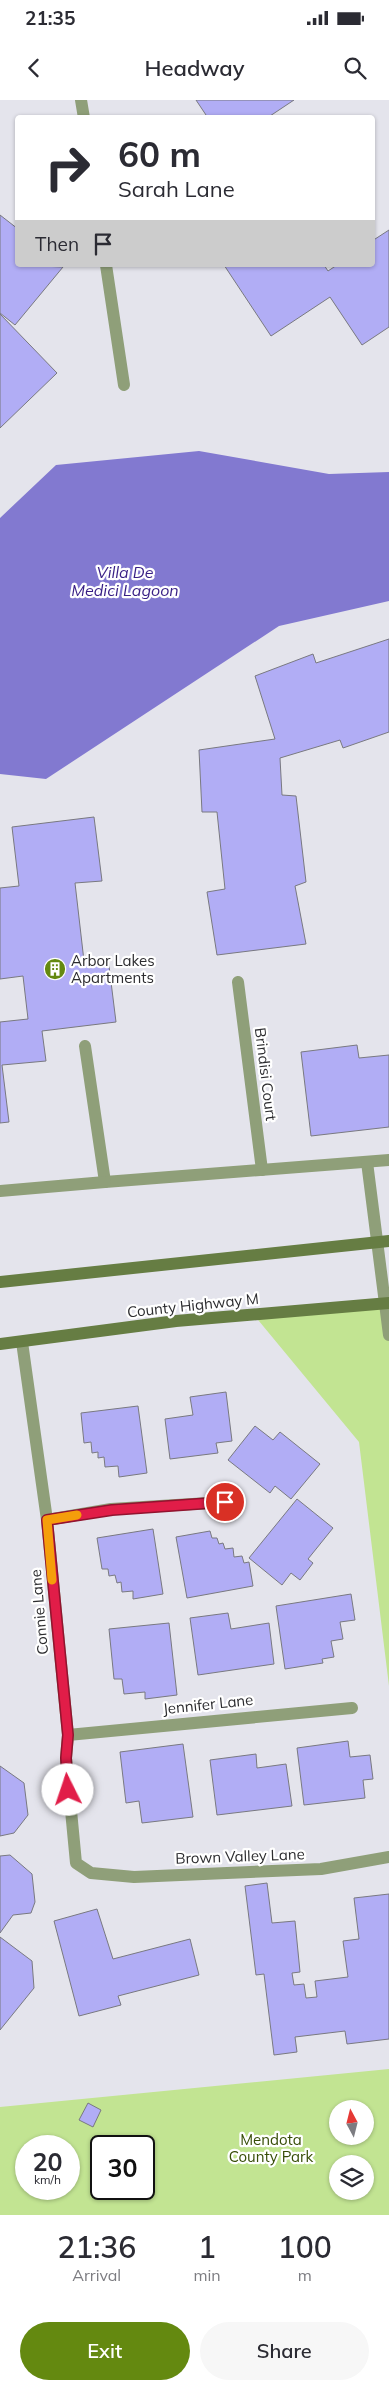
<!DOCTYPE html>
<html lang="en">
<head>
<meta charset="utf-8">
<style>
	body { margin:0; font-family:Mulish,sans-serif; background:#f7f7f7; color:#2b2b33; height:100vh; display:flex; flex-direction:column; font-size:19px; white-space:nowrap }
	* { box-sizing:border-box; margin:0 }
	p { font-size:16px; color:#7c7c81 }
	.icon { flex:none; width:28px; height:28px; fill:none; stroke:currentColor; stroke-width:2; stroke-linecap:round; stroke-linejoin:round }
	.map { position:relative; height:2115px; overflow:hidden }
	.side { display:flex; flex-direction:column; background:#fff; flex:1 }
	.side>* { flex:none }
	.hud { position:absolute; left:15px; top:15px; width:360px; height:152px; border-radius:5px; box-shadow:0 1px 4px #0004; background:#fff; color:#2b2b33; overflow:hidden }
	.needle { width:32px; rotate:353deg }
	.buttons { position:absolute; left:329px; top:2000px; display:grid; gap:10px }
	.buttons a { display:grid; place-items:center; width:45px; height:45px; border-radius:50%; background:#fff; box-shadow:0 1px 4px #0004; font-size:25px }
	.speed { position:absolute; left:15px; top:2035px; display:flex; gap:10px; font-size:25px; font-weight:700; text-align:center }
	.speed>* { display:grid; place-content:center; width:65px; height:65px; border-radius:50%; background:#fff; box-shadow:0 1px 4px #0004; line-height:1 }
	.speed small { font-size:12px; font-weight:400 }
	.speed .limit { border:2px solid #111; border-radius:8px; background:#fff; color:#111 }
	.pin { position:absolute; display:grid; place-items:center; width:42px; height:42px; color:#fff; margin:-21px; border:2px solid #fff; border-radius:50%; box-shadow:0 1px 5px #0007 }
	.me { position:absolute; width:55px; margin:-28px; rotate:356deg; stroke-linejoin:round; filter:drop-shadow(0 0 4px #0008) }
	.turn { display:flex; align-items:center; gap:18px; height:105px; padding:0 20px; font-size:22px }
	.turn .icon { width:65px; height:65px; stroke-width:2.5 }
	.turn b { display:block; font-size:35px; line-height:42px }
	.then { display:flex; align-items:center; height:48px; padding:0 20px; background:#0003; gap:10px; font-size:19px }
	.eta { display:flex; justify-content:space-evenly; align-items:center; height:85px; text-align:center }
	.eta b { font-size:30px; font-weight:600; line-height:35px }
	.primary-button { display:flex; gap:10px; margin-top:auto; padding:10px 20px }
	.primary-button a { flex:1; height:58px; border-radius:30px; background:#648910; color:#fff; font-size:20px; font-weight:600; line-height:58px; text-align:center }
	.primary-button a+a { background:#f7f7f7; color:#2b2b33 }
	.status { display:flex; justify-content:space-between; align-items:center; height:35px; padding:0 25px; background:#fff; direction:ltr }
	.status svg { height:14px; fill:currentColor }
	header { display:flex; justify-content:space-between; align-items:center; height:65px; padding:0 20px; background:#fff; font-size:22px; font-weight:600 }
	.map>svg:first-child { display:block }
	.green { fill:#c2e492; fill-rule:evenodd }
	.water { fill:#8279d0 }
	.building { fill:#b1adf5; stroke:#797980 }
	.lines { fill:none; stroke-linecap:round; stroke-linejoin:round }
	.lane { stroke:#8f9f79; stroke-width:12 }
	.street { stroke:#8f9f79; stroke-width:12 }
	.secondary { stroke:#667d43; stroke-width:12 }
	.route-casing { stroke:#92132f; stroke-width:12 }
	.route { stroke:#e11d48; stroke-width:9 }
	.slow { stroke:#f59e0b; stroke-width:9 }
	.labels { text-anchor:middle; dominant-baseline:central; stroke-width:4.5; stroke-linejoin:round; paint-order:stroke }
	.poi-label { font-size:15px; fill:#2c2c2f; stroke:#fff; text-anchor:start }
	.street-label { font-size:15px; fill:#2c2c2f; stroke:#fff }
	.park-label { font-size:15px; fill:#374d07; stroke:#fff }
	.water-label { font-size:16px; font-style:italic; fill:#381f85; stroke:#fff }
</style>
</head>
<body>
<div class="status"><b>21:35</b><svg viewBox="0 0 49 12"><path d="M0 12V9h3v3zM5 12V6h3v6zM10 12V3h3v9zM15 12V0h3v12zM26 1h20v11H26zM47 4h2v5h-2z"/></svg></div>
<header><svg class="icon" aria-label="back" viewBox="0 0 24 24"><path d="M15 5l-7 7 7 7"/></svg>Headway<svg class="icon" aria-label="search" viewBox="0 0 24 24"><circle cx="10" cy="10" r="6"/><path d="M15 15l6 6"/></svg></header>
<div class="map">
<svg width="389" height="2115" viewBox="0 0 389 2115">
	<rect width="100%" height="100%" fill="#e4e4ec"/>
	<g class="green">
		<polygon points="389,1203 389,1586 359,1342 254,1215"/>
		<path d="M389 1969V2115H0V2007ZM338 2009H365V2036H338ZM26 2046H69V2089H26ZM101 2046H144V2089H101ZM338 2064H365V2091H338Z"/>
	</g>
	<polygon class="water" points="199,351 329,374 389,372 389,501 279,526 46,679 0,674 0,418 56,365"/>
	<g class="building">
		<polygon points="196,0 294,0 267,18 208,18"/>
		<polygon points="0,115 18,129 18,165 63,167 15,225 0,213"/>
		<polygon points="389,130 389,227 362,245 330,197 271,236 224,165 324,165 328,171 337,165 372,165 372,141"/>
		<polygon points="0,214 57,273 0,328"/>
		<polygon points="389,539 389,632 343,648 340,640 280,658 282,695 296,696 306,782 295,786 306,844 217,855 207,792 225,789 217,712 202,712 199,650 275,639 255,576 313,554 316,563"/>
		<polygon points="94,717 102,781 75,783 84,861 108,858 116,922 42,931 46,961 2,965 9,1022 0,1023 0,922 28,919 23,876 0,879 0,788 19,786 12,727"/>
		<polygon points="357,945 359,958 389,955 389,1027 311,1036 301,952"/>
		<polygon points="226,1292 232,1341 216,1343 218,1353 170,1359 165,1319 193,1315 190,1297"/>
		<polygon points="138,1306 147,1373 119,1377 118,1366 105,1367 104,1357 98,1358 98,1352 92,1353 91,1342 84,1343 81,1313"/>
		<polygon points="255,1326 273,1340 280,1332 320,1364 291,1399 275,1386 270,1393 228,1360"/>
		<polygon points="297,1399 333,1428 308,1459 313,1463 300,1480 291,1473 282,1485 249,1458"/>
		<polygon points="153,1429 163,1494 133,1499 133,1491 122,1492 121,1482 117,1483 115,1475 109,1476 108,1469 102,1469 97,1438"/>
		<polygon points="210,1431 212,1438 217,1438 219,1444 223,1443 225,1449 233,1448 234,1457 242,1456 244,1463 249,1462 253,1486 187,1498 176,1437"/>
		<polygon points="351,1494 355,1520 340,1522 343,1539 331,1541 334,1557 322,1559 323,1563 285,1569 276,1506"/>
		<polygon points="228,1513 231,1529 269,1523 274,1564 198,1575 190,1518"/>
		<polygon points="169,1523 177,1595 145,1599 145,1592 124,1594 122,1579 114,1579 109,1529"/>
		<polygon points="348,1641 350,1657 370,1655 373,1679 363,1680 365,1698 304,1705 297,1648"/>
		<polygon points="183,1644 193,1717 142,1723 139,1701 126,1703 120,1652"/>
		<polygon points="256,1654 257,1668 286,1664 292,1706 217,1715 210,1660"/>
		<polygon points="0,1666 24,1683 28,1715 14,1733 0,1736"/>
		<polygon points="10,1755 32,1774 35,1802 31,1813 13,1815 0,1833 0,1756"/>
		<polygon points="267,1783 272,1823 295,1821 300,1872 292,1873 294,1885 304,1884 306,1898 317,1897 315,1881 348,1877 343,1841 359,1839 354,1798 389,1794 389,1939 347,1944 345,1931 295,1937 297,1952 274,1955 264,1874 256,1875 245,1786"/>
		<polygon points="97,1809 113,1859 190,1839 199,1875 118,1896 121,1905 79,1916 54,1821"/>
		<polygon points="0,1837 32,1861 34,1888 0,1930"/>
		<polygon points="88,2003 101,2010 93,2027 79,2020"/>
	</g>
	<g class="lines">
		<g class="lane">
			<polyline points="81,0 84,18"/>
			<polyline points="106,165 124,285"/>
			<polyline points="238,882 262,1070"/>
			<polyline points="85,946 105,1082 389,1060"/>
			<polyline points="367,1062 389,1235"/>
			<polyline points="0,1091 105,1082"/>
		</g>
		<g class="street">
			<polyline points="22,1242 47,1420 68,1635 66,1658 76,1763 91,1773 134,1777 321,1769 389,1757"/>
			<polyline points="47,1420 111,1409 225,1402"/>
			<polyline points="68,1635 352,1608"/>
		</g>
		<g class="secondary">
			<polyline points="0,1182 389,1141"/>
			<polyline points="0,1244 176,1221 389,1203"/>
		</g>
	</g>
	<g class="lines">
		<g class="route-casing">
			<polyline id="route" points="68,1690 66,1658 68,1635 47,1420 112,1410 225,1402"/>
		</g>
		<use href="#route" class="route"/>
		<polyline class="slow" points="52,1480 47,1420 77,1415"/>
	</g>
	<defs>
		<g id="building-disc" transform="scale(1.125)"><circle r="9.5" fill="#648910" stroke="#fff"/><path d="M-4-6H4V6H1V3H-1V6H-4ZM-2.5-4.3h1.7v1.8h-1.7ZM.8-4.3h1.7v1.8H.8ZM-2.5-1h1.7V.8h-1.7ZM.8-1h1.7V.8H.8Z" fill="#fff"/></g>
	</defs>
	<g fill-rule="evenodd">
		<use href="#building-disc" x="55" y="869"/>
	</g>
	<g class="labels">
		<g class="poi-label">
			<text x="71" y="860">Arbor Lakes<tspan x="71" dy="17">Apartments</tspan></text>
		</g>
		<g class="street-label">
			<text transform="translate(266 974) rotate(83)">Brindisi Court</text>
			<text transform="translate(193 1205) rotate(-6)">County Highway M</text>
			<text transform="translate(39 1512) rotate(-95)">Connie Lane</text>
			<text transform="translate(208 1604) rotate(-6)">Jennifer Lane</text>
			<text transform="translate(240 1756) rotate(-2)">Brown Valley Lane</text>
		</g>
		<g class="park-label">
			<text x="271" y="2039">Mendota<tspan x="271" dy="17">County Park</tspan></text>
		</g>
		<g class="water-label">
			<text x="125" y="472">Villa De<tspan x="125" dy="18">Medici Lagoon</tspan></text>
		</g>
	</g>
</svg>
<div class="buttons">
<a><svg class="needle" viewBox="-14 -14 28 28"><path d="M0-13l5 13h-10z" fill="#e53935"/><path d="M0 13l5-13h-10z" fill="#7c7c81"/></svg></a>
<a><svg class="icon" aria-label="layers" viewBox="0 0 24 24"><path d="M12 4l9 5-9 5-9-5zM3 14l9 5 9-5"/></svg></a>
</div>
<div class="speed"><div>20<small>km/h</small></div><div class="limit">30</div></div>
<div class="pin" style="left:225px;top:1402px;background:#d93025"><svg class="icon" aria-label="arrive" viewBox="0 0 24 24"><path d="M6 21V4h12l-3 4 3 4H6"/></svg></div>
<svg class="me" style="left:68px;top:1690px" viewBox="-20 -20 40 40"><circle r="19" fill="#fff"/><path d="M0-13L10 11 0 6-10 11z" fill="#e11d48"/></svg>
<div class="hud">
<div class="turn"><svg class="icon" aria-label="right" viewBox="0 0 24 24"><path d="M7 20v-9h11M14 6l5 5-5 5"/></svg><div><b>60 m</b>Sarah Lane</div></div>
<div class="then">Then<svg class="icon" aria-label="arrive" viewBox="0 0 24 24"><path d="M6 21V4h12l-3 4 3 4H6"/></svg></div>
</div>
</div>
<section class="side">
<div class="eta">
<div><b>21:36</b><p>Arrival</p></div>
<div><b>1</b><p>min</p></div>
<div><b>100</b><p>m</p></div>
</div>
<div class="primary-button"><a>Exit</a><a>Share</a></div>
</section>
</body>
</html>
